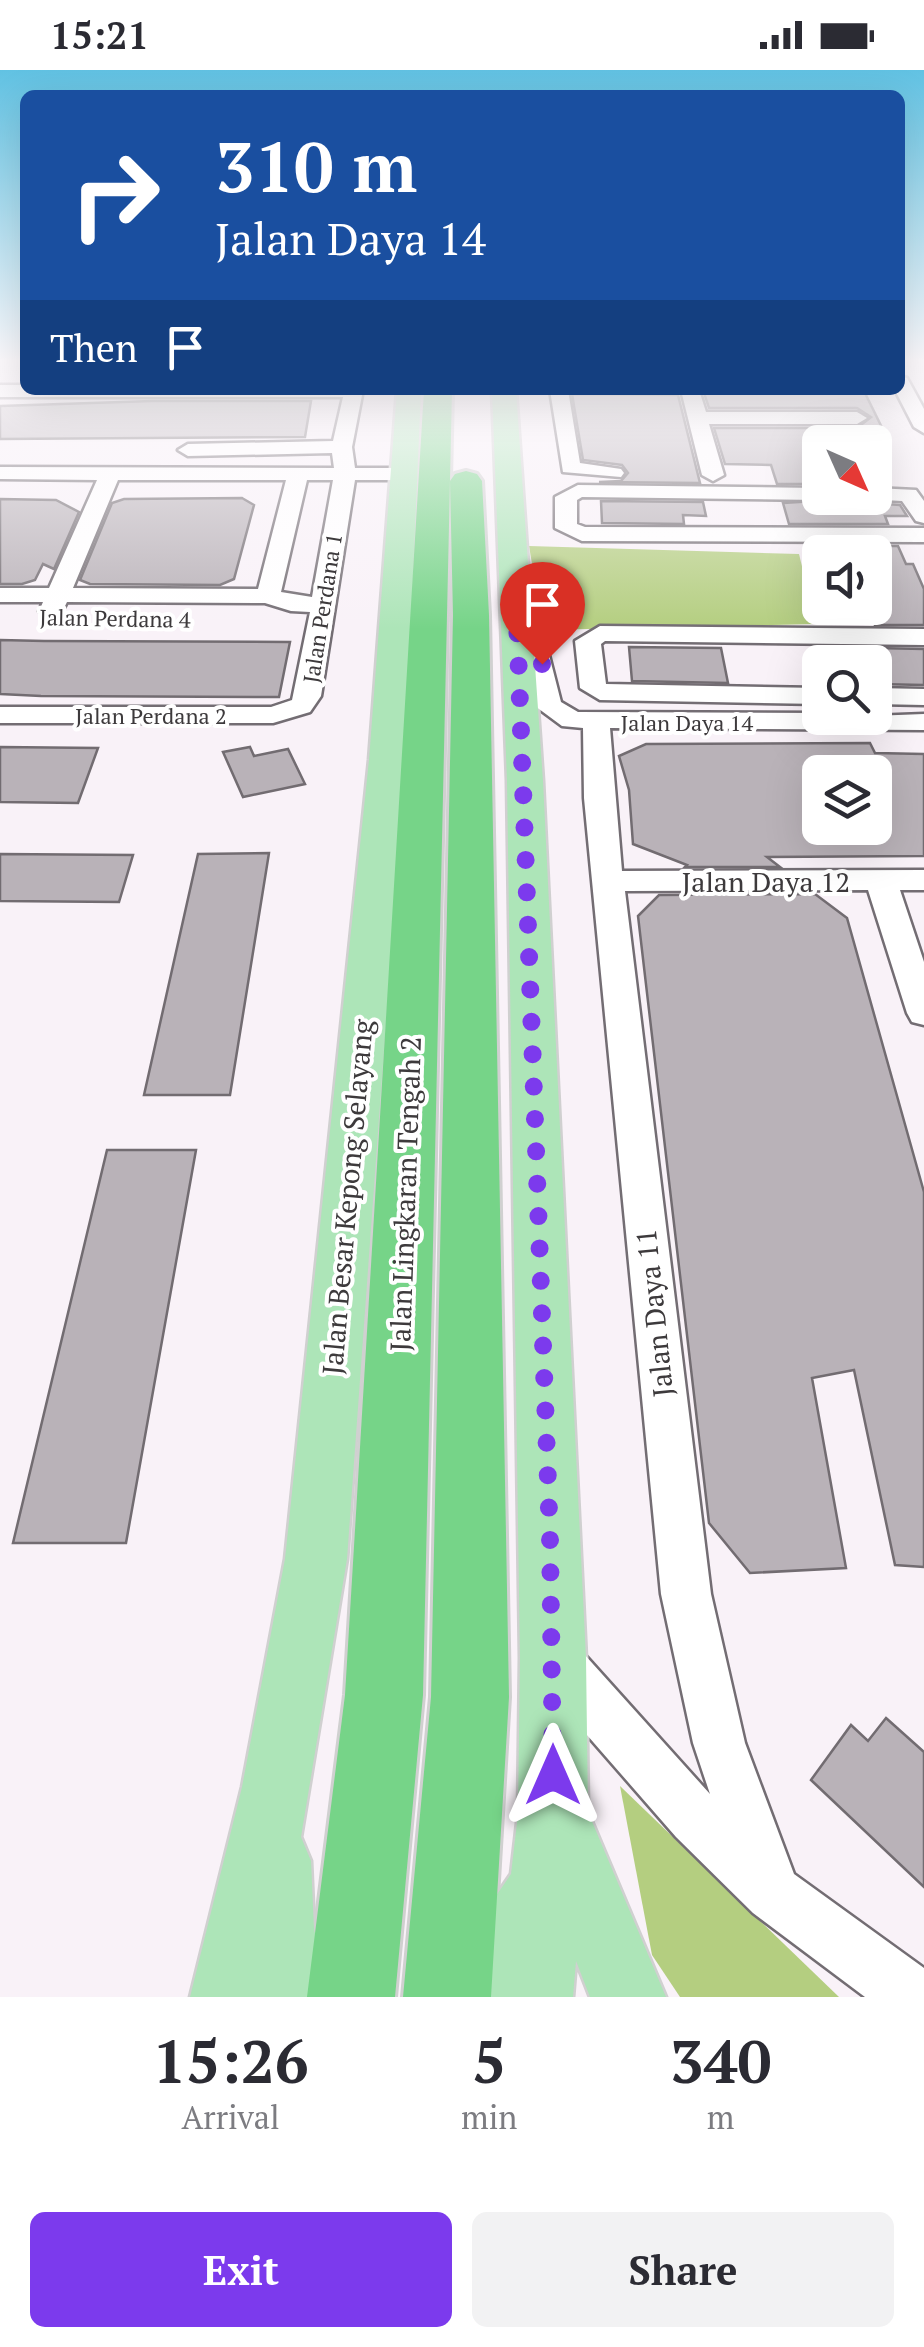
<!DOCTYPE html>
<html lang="en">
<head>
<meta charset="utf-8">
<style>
	body { margin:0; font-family:"PT Serif",serif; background:#f2f2f3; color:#2b2b33; height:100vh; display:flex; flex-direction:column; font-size:38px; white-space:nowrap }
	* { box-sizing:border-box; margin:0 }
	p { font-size:32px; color:#7c7c81 }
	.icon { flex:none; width:55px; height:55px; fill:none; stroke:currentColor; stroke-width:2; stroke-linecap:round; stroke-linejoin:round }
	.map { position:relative; height:1927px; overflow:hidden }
	.sheet { display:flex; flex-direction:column; background:#fff; flex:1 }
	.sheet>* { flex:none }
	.guide { position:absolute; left:20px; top:20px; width:885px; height:305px; border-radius:15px; box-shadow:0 10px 40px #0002; background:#1a4fa0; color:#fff; overflow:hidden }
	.needle { width:65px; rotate:135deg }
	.controls { position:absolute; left:802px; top:355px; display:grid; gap:20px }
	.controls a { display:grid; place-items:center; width:90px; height:90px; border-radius:15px; background:#fff; box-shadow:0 10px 40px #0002; font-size:50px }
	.pin { position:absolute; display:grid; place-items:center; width:85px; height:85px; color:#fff; margin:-102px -42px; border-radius:50% 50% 50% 0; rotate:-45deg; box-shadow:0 0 10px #0007 }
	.pin .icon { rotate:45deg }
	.me { position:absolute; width:110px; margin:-55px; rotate:0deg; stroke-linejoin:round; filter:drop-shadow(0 0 8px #0008) }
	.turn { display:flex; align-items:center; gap:35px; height:210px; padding:0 30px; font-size:45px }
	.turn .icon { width:130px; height:130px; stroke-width:2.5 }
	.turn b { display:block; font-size:70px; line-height:85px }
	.then { display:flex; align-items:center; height:95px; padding:0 30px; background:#0003; gap:20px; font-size:38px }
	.eta { display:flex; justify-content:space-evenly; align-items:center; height:170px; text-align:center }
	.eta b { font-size:60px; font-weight:800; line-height:70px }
	.action { display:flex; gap:20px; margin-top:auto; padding:20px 30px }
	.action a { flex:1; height:115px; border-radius:15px; background:#7c3aed; color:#fff; font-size:40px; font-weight:800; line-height:115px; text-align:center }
	.action a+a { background:#f2f2f3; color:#2b2b33 }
	.status { display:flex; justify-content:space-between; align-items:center; height:70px; padding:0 50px; background:#fff; direction:ltr }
	.status svg { height:28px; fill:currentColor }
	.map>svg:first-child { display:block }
	.green { fill:#b4ce80 }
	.building { fill:#b9b2b8; stroke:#726c71; stroke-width:2.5; fill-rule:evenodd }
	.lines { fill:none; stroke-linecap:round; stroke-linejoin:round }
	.minor-casing { stroke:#736d73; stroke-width:5 }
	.major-casing { stroke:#d0d0d0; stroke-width:5 }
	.highway-casing { stroke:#d0d0d0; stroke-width:6 }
	.minor { fill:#fff; fill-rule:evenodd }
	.major { fill:#ade5b8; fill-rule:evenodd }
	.highway { fill:#76d488; fill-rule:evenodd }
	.route { stroke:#7c3aed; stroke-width:18; stroke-dasharray:0 32.4 }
	.labels { text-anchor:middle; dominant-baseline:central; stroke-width:8; stroke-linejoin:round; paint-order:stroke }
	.far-street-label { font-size:22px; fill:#3d3a3c; stroke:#fff }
	.street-label { font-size:28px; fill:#3d3a3c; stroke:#fff }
</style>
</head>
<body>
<div class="status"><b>15:21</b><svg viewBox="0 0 49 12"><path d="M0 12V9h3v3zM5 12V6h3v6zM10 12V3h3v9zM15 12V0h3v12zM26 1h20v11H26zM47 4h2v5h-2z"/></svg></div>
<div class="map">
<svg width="924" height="1927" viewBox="0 0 924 1927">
	<rect width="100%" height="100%" fill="#f9f2f8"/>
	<g class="green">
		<polygon points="529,476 799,484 816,554 543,560"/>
		<polygon points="620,1716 839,1927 680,1927 652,1885"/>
	</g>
	<g class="building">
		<polygon points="703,320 864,321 889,372 817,372 820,414 777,414 771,395 725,394 714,358 857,358 871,347 857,338 709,338"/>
		<polygon points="572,324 678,325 700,413 599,412 621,411 628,403 622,395 583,390"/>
		<polygon points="152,331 311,331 305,367 0,369 0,336"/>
		<polygon points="242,428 254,435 234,509 220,515 90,514 80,510 112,433 124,429"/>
		<polygon points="0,429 56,430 79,442 54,499 43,494 35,510 22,514 0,514"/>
		<polygon points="831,430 900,435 907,446 885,446 888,454 789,454 783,433"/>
		<polygon points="601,431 703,432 706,446 683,445 684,454 602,453"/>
		<polygon points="875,476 898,476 906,494 913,494 924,519 924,555 875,555"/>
		<polygon points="0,570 44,571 290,572 279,627 41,626 0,624"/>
		<polygon points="629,577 721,578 728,613 632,611"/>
		<polygon points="875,578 924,579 924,615 875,614"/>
		<path d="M870 673 875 683 924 684V786L767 787 780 797H685L687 795 633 774 629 720 619 686 646 674ZM820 702H875V758H820Z"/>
		<polygon points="0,677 98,678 78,733 0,732"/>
		<polygon points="250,677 254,686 288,679 305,714 243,727 223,682"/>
		<polygon points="269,783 230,1025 144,1025 198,784"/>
		<polygon points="0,784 133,785 119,832 0,831"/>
		<polygon points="815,824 847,848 924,1122 924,1497 895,1495 854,1300 812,1308 846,1498 750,1503 709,1453 638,846 659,825"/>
		<polygon points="107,1080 196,1080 126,1473 13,1473"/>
		<polygon points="886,1648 924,1682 924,1817 811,1710 851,1655 868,1671"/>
	</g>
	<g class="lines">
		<g class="minor-casing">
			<g id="minor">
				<polygon points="900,306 907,308 924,339 924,363 914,357 895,320 900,320"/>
				<path d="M0 315H25V320H363L352 377 355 398H401L411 404 401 410H355L321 626 310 642 273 653H0V637H271L292 630 310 542 291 541 265 533 67 532 60 546 51 548 39 541 43 532H0V518H49L97 410 0 409V397L334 398 332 383 188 386 178 380 188 374 333 371 343 327H0ZM118 410H286L258 519 73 518ZM307 410H333L312 527 281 522Z"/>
				<polygon points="550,320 568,320 580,393 621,399 624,403 621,407 563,402"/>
				<polygon points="681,320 699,320 706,342 857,342 867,348 857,354 709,354 724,405 713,411 702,405"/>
				<polygon points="578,415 820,418 820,428 828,428 820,430 582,427 577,430 577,454 585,457 924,458 924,472 582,471 555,458 555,427"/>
				<polygon points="875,418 916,420 924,431 924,453 916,451 902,431 867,429 875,428"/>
				<polygon points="517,544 526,546 548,581 561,632 578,642 820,643 820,648 924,644 924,660 610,658 622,801 924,800 924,820 900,820 924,892 924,955 912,952 907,943 868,820 625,821 711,1524 745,1673 794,1804 924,1898 924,1927 865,1927 753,1843 676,1767 539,1610 532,1592 539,1574 557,1567 575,1574 710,1724 693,1673 661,1524 584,728 583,658 562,656 535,636 526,590 505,551"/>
				<polygon points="600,556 924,559 924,575 605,571 601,574 606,614 820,618 820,634 600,630 580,618 575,571"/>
				<polygon points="875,618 924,619 924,635 875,634"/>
			</g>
		</g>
		<g class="major-casing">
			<g id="major">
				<polygon points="397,320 421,320 405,690 347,1489 301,1767 311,1791 314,1859 329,1927 190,1927 242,1717 285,1489 369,690"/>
				<polygon points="492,320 516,320 543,711 586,1588 588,1742 666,1927 590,1927 576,1891 573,1927 434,1927 445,1900 511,1804 518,1744 520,1588 507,711"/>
			</g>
		</g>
		<g class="highway-casing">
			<g id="highway">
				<polygon points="424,320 452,320 423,1625 395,1927 307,1927 345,1625"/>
				<polygon points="466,401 477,404 482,411 489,545 509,1627 491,1927 403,1927 431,1627 453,545 450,411 455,404"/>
			</g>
		</g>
		<use href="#minor" class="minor"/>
		<use href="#major" class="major"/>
		<use href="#highway" class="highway"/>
	</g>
	<linearGradient id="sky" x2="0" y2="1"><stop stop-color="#61c2e3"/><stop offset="0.52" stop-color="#fcf9fc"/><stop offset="1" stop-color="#fcf9fc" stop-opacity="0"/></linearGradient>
	<rect width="924" height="559" fill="url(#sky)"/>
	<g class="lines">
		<polyline class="route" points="542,594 535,572 517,550 550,1468 553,1705"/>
	</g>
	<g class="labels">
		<g class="far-street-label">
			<text transform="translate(322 538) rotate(-81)">Jalan Perdana 1</text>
			<text transform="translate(115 548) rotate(1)">Jalan Perdana 4</text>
			<text x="151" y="645">Jalan Perdana 2</text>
			<text x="687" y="652">Jalan Daya 14</text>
		</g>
		<g class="street-label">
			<text x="766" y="811">Jalan Daya 12</text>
			<text transform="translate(405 1124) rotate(-88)">Jalan Lingkaran Tengah 2</text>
			<text transform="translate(347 1127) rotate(-85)">Jalan Besar Kepong Selayang</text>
			<text transform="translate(654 1243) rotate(-96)">Jalan Daya 11</text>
		</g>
	</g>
</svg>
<div class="controls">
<a><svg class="needle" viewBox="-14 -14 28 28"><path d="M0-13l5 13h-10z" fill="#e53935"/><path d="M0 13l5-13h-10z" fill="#7c7c81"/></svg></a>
<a><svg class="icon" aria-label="sound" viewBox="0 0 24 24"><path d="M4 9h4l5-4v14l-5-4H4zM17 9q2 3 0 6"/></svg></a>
<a><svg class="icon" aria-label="search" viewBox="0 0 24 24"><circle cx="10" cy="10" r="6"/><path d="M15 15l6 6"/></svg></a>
<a><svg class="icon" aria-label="layers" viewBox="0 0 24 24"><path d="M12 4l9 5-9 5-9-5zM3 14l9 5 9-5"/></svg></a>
</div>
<div class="pin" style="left:542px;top:594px;background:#d93025"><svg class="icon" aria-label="arrive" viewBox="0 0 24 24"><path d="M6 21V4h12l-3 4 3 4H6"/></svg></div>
<svg class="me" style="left:553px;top:1705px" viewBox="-20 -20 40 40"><path d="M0-17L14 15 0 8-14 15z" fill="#7c3aed" stroke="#fff" stroke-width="4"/></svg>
<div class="guide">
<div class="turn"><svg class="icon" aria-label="right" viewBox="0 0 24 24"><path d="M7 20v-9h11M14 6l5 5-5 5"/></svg><div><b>310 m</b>Jalan Daya 14</div></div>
<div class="then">Then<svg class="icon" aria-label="arrive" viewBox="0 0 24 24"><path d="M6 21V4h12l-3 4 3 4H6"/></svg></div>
</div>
</div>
<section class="sheet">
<div class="eta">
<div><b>15:26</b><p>Arrival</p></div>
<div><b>5</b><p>min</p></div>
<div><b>340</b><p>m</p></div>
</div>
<div class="action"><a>Exit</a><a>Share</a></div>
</section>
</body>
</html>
